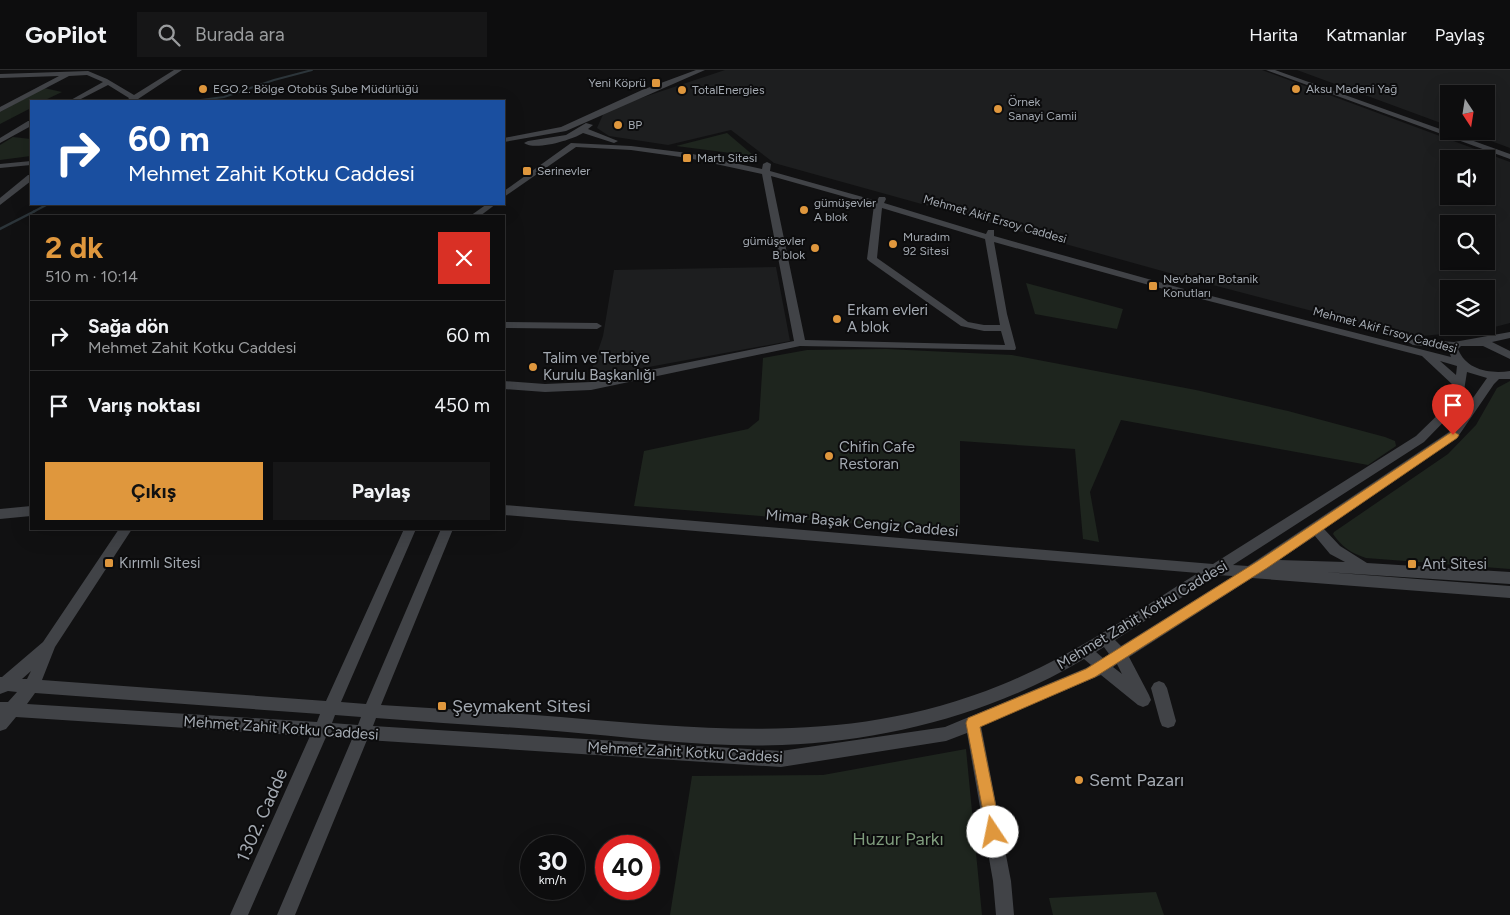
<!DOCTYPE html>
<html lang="tr">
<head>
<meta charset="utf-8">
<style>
	body { margin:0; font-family:Figtree,sans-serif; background:#161617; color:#f1f3f6; height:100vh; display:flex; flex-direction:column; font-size:19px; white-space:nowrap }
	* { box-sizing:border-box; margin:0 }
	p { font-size:16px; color:#9a9c9e }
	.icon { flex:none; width:28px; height:28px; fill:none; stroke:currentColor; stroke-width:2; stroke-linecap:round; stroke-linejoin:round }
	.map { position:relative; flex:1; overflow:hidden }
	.drawer { position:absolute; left:30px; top:145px; width:475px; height:315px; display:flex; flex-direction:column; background:#0d0d0e; border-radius:0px; box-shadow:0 5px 20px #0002,0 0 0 1px #2d2d2e }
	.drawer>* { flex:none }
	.banner { position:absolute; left:30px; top:30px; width:475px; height:105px; border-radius:0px; box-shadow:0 5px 20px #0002,0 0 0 1px #2d2d2e; background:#1a4fa0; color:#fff; overflow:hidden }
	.needle { width:32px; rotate:168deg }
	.tools { position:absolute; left:1440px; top:15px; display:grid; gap:10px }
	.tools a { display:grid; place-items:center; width:55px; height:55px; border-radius:0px; background:#0d0d0e; box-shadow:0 5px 20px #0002,0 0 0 1px #2d2d2e; font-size:25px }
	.speed { position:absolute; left:520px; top:765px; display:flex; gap:10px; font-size:25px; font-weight:700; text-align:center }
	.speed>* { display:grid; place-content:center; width:65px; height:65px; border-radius:50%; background:#0d0d0e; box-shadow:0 5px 20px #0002,0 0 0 1px #2d2d2e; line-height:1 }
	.speed small { font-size:12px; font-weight:400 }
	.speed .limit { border:8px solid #d22; background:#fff; color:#111 }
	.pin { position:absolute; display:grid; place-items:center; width:42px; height:42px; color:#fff; margin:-51px -21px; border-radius:50% 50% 50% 0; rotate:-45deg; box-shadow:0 0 5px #0007 }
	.pin .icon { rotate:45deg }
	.me { position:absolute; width:55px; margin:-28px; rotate:349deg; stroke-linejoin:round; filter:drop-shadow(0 0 4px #0008) }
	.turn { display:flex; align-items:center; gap:18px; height:105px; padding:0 15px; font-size:22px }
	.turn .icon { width:65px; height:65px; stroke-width:2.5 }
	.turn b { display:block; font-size:35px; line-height:42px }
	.round { display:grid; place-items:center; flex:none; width:52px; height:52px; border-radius:0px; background:#161617 }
	.overview { display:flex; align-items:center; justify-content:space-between; height:85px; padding:0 15px }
	h1 { font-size:30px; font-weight:700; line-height:38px; color:#df973d }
	.cta { display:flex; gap:10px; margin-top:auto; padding:10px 15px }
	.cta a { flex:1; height:58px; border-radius:0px; background:#df973d; color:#111; font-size:20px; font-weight:700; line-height:58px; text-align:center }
	.cta a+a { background:#161617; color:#f1f3f6 }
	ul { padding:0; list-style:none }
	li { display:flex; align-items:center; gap:15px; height:70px; padding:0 15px; border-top:1px solid #2d2d2e }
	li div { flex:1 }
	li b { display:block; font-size:19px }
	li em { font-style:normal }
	header { display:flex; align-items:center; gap:30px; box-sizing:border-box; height:70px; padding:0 25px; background:#0d0d0e; border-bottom:1px solid #2d2d2e }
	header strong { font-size:24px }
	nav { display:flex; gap:28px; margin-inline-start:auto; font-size:18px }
	.search { width:350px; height:45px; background:#161617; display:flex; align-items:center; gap:12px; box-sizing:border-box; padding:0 18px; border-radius:0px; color:#9a9c9e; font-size:19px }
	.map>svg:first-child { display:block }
	.built { fill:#1d1e1f; fill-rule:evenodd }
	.green { fill:#1e251e }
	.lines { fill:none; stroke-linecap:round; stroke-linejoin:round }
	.stream-far1 { stroke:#2c353a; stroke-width:2 }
	.stream { stroke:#2c353a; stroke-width:2.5 }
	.secondary { fill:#414347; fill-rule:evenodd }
	.route { fill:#df973d; stroke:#916228 }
	.poi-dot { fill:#df973d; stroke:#0c0c0d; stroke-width:2 }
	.labels { text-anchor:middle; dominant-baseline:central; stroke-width:4; stroke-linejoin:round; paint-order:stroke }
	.far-poi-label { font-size:12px; fill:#a4aab2; stroke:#0c0c0d; text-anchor:start }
	.far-street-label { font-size:12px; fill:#a4aab2; stroke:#0c0c0d }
	.poi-label { font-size:15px; fill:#a4aab2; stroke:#0c0c0d; text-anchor:start }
	.street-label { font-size:15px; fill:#a4aab2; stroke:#0c0c0d }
	.near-poi-label { font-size:18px; fill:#a4aab2; stroke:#0c0c0d; text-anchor:start }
	.near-street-label { font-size:18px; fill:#a4aab2; stroke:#0c0c0d }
	.near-park-label { font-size:18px; fill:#7e9b7c; stroke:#0c0c0d }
</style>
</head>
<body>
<header>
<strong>GoPilot</strong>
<div class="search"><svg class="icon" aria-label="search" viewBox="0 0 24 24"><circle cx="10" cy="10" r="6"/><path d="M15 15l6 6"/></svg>Burada ara</div>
<nav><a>Harita</a><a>Katmanlar</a><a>Paylaş</a></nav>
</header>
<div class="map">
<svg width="1510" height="845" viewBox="0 0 1510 845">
	<rect width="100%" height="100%" fill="#111112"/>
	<g class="built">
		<path d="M725 0H1262L1510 92V253L1483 260 1412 267 1209 214 774 93 731 60 668 75 609 66 597 58 605 40ZM1449 89H1486V126H1449ZM1449 154H1486V191H1449ZM1449 219H1486V256H1449Z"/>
		<polygon points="1297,0 1510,0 1510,78 1464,61 1486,61 1486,24 1449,24 1449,56"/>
		<polygon points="776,197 790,271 589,308 603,266 614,200"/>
	</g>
	<g class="green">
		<polygon points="44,18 62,22 43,31 31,31 31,38 0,54 0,42"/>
		<polygon points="727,63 754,86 676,76"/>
		<polygon points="13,67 31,69 31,86 0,90 0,75"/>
		<polygon points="1026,213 1123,239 1117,259 1035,244"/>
		<polygon points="886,279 1012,285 1196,320 1288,341 1385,367 1395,371 1396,376 1368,395 1121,350 1090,422 1099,472 1083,469 1075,379 960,371 960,462 634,436 644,381 748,359 759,350 763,288 807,280"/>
		<path d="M1510 311V499L1366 488C1351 483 1342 477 1333 464L1334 462 1448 384 1476 355 1497 318Z"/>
		<polygon points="966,679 982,845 670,845 692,706 823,705"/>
		<polygon points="1156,822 1164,845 1053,845 1049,828"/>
	</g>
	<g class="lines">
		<g class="stream-far1">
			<polyline points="193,31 224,27 274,10 312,0"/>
			<polyline points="33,142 48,134"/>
		</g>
		<polyline class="stream" points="0,159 35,141"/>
		<g class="secondary">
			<polygon points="174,0 182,0 135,31 127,31 129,28 108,15 77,31 69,31 103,12 87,5 69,6 0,42 0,37 59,6 0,8 0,4 88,1 107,9 134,25"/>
			<polygon points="696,0 705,0 566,61 504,72 504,68 561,57 642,20"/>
			<polygon points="1266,0 1275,0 1510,84 1510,89"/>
			<polygon points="28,51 31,51 31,56 0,73 0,68"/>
			<path d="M586 53 593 55 588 59 618 71 614 73 583 63C572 70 535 81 524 73L528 71 566 65Z"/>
			<path d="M571 73 631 76 688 83 762 99 763 94 767 92 771 94 770 101 877 131 879 127H885L886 129 884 133 986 164 988 160H994V166L1184 219 1451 287 1448 278 1413 275 1408 272 1413 269 1454 272 1510 262V268L1492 272 1510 281V289L1483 276H1461L1458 279C1466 300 1490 304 1510 301V309H1499L1494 314 1457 368 1324 459 1340 476 1367 493 1510 502V514L1325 502 1510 516V528L1252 508 1129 587 1149 625 1151 630 1148 635 1143 637 1138 635 1101 605 981 656 1011 811 1014 845H996L993 811 967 663 946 671 781 697 367 670 295 845H277L352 669 326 667 248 845H230L310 666 16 647 6 659 0 661V632H8L17 622 8 621 0 624V607H2L43 572 119 459H132L55 577 42 610 326 631 404 459H416L341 632 366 634 441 459H453L381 635C441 639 501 642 561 647 715 660 853 675 1001 615 1071 587 1134 543 1198 503L504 445V435L1213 494 1416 366 1451 332 1454 316 1422 286 1178 223 994 172 1007 244 1016 278 1015 280 800 276 591 320 545 322 504 319V311L545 314 591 312 794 271 762 104 688 88 631 80 576 77 504 127V121ZM771 106 874 135 867 189 869 191 961 256 984 261H1001L1005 275 805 270ZM882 138 985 169 1000 255H984L968 252 877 188ZM1440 291 1457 296 1456 305ZM1467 302 1487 308 1449 362 1248 496 1233 495 1424 372 1462 333ZM1315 466 1330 484 1345 492 1279 490ZM1217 505 1233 506 1121 576 1115 570ZM1104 577 1109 584 1103 588 1096 582ZM1084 589 1091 595 1086 598 945 657 781 681 373 656 376 648C436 653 496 656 556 661 631 667 707 678 782 675 887 671 994 643 1084 589ZM1117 594 1122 604 1113 597ZM31 601 27 609H22ZM35 623 320 644 317 652 27 634ZM335 645 361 647 358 655 332 653Z"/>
			<polygon points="31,91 31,95 0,98 0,94"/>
			<polygon points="28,105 31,105 31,111 0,135 0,128"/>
			<polygon points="487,134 496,134 480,146 470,146"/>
			<polygon points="504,252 597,253 602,256 597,259 504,258"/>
			<polygon points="31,436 31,446 0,449 0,439"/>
			<polygon points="1159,611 1164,613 1167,618 1176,651 1174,656 1168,658 1162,656 1160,651 1151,618 1154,613"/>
		</g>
	</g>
	<polygon class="route" points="1453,361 1459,365 1457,368 1267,498 1095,607 980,657 1001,762 998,767 993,770 988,767 966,653 968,648 1086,599 1258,491"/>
	<g class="poi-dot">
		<rect x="651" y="8" width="10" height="10" rx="2.5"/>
		<circle cx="203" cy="19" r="5"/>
		<circle cx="1296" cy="19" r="5"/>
		<circle cx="682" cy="20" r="5"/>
		<circle cx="998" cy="39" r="5"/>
		<circle cx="618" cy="55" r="5"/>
		<rect x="682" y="83" width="10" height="10" rx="2.5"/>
		<rect x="522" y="96" width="10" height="10" rx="2.5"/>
		<circle cx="804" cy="140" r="5"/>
		<circle cx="893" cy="174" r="5"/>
		<circle cx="815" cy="178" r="5"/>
		<rect x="1148" y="211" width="10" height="10" rx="2.5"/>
		<circle cx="837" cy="249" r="5"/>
		<circle cx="533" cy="297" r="5"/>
		<circle cx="829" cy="386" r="5"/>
		<rect x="104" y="488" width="10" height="10" rx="2.5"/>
		<rect x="1407" y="489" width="10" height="10" rx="2.5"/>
		<rect x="437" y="631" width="10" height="10" rx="2.5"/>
		<circle cx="1079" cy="710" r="5"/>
	</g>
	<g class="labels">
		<g class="far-poi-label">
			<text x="646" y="13" text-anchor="end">Yeni Köprü</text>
			<text x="213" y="19">EGO 2. Bölge Otobüs Şube Müdürlüğü</text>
			<text x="1306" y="19">Aksu Madeni Yağ</text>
			<text x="692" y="20">TotalEnergies</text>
			<text x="1008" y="32">Örnek<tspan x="1008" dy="14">Sanayi Camii</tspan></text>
			<text x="628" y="55">BP</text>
			<text x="697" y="88">Martı Sitesi</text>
			<text x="537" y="101">Serinevler</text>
			<text x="814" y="133">gümüşevler<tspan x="814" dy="14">A blok</tspan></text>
			<text x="903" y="167">Muradım<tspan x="903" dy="14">92 Sitesi</tspan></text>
			<text x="805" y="171" text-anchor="end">gümüşevler<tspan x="805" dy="14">B blok</tspan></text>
			<text x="1163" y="209">Nevbahar Botanik<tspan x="1163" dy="14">Konutları</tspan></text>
		</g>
		<g class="far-street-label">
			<text transform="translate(995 149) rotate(16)">Mehmet Akif Ersoy Caddesi</text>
			<text transform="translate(1385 260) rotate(15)">Mehmet Akif Ersoy Caddesi</text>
		</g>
		<g class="poi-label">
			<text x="847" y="240">Erkam evleri<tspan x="847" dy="17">A blok</tspan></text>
			<text x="543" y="288">Talim ve Terbiye<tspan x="543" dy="17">Kurulu Başkanlığı</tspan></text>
			<text x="839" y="377">Chifin Cafe<tspan x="839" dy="17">Restoran</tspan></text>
			<text x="119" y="493">Kırımlı Sitesi</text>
			<text x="1422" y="494">Ant Sitesi</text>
		</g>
		<g class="street-label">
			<text transform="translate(862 453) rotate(5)">Mimar Başak Cengiz Caddesi</text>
			<text transform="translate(1142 545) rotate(-31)">Mehmet Zahit Kotku Caddesi</text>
			<text transform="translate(281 658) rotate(4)">Mehmet Zahit Kotku Caddesi</text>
			<text transform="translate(685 682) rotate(3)">Mehmet Zahit Kotku Caddesi</text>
		</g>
		<g class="near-poi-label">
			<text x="452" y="636">Şeymakent Sitesi</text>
			<text x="1089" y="710">Semt Pazarı</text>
		</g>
		<g class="near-street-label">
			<text transform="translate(262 745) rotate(-66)">1302. Cadde</text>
		</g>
		<g class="near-park-label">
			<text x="898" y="769">Huzur Parkı</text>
		</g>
	</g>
</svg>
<div class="tools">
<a><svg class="needle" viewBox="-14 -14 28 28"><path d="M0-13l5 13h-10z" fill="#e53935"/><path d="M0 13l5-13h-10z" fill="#9a9c9e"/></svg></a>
<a><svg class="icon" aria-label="sound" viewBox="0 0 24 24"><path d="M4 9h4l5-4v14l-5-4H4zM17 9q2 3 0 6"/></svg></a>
<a><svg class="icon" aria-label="search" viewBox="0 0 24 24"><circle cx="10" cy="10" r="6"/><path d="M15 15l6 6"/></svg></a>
<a><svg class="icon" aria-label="layers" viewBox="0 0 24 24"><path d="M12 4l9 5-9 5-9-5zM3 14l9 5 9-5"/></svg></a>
</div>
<div class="speed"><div>30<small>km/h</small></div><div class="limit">40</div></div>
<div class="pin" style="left:1453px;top:365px;background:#d93025"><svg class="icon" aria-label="arrive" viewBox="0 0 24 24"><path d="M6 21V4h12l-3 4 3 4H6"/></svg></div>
<svg class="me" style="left:993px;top:762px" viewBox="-20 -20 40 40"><circle r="19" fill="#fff"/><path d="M0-13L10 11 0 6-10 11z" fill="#df973d"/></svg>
<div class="banner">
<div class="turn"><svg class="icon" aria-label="right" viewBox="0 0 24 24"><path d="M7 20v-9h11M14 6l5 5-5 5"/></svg><div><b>60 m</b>Mehmet Zahit Kotku Caddesi</div></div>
</div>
<section class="drawer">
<div class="overview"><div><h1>2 dk</h1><p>510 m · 10:14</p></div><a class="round" style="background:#d93025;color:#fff"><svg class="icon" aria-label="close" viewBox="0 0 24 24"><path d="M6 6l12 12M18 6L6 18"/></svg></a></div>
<ul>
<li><svg class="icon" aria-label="right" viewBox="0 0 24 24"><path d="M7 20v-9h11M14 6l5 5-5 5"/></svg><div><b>Sağa dön</b><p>Mehmet Zahit Kotku Caddesi</p></div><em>60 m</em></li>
<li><svg class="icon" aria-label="arrive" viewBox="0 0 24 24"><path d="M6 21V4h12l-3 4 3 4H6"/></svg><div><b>Varış noktası</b></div><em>450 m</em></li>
</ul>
<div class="cta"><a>Çıkış</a><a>Paylaş</a></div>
</section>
</div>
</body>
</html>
